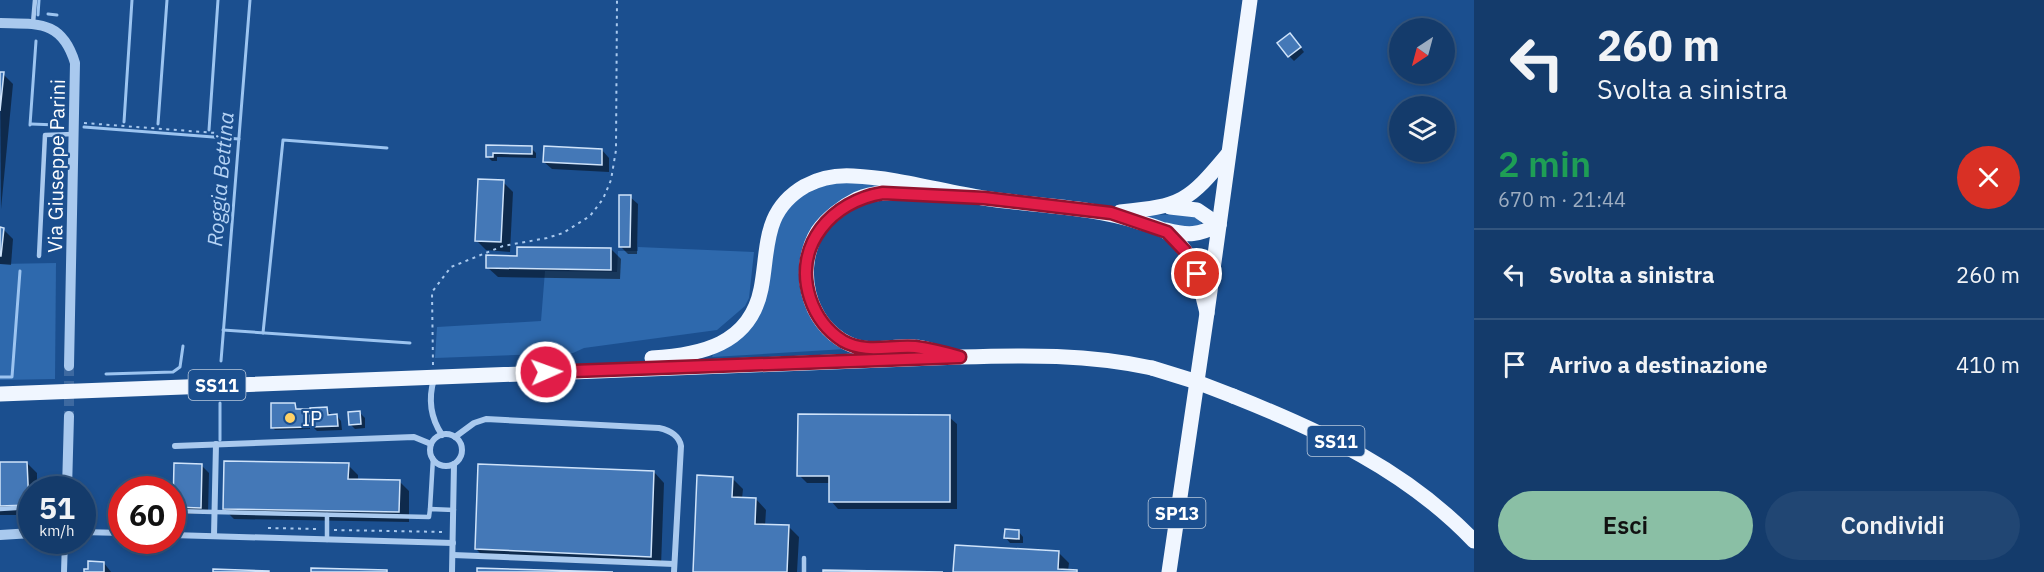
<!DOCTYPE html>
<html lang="it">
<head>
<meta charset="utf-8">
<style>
	body { margin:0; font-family:"IBM Plex Sans",sans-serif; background:#214673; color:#f1f3f6; height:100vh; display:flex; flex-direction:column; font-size:22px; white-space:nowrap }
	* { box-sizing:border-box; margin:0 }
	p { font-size:20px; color:#9dadc1 }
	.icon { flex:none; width:33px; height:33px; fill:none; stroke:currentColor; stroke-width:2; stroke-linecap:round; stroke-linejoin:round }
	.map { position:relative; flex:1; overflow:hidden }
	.panel { display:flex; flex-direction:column; background:#143b6b; width:570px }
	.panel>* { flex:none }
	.hud { background:#143b6b; color:#f1f3f6; overflow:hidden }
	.needle { width:39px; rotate:216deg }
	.fabs { position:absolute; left:1389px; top:18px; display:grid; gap:12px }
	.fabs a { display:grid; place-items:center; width:66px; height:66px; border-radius:50%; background:#143b6b; box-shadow:0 3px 9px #0003,0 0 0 2px #33557e; font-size:30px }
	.speed { position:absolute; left:18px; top:476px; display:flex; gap:12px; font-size:30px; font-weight:700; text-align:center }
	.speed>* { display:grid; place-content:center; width:78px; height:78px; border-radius:50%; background:#143b6b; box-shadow:0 3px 9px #0003,0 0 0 2px #33557e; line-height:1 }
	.speed small { font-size:15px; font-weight:400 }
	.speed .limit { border:9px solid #d22; background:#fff; color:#111 }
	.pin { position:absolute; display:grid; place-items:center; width:51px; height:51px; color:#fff; margin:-26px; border:3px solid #fff; border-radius:50%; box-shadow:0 2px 6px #0007 }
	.me { position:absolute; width:66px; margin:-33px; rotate:88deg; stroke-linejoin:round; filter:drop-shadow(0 0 4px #0008) }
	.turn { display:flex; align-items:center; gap:21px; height:126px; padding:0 24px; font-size:27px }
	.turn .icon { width:78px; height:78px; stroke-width:2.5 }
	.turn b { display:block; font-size:42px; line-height:51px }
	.round { display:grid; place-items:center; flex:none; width:63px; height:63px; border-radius:32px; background:#214673 }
	.summary { display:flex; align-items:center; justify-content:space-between; height:102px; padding:0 24px }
	h1 { font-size:36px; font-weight:600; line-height:45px; color:#1e9e55 }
	.action { display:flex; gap:12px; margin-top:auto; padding:12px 24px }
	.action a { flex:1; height:69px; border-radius:36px; background:#8abfa5; color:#111; font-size:24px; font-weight:600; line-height:69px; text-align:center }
	.action a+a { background:#214673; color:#f1f3f6 }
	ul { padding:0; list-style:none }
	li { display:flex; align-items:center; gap:18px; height:90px; padding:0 24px; border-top:2px solid #33557e }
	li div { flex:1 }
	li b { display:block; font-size:22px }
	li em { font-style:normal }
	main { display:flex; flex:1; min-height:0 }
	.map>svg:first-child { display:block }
	.green { fill:#2e69ad }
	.shadow { fill:#0007 }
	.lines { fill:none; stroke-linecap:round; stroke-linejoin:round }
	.stream { stroke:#9cc4f0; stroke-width:3 }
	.building { fill:#4478b7; stroke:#cfe3fa; stroke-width:1.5 }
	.tertiary-tunnel { stroke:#3d69a0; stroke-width:10; stroke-dasharray:10 5; stroke-linecap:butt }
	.path { stroke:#a9c9ee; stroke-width:2; stroke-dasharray:3 4.5; stroke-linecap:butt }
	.service { stroke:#a9c9ee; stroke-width:4.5 }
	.minor { stroke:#a9c9ee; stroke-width:6 }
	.tertiary { stroke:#a9c9ee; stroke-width:10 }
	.primary { stroke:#f0f6ff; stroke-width:15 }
	.primary-bridge { stroke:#f0f6ff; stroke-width:15 }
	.route-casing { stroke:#92132f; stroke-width:15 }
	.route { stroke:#e11d48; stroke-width:10 }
	.poi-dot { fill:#ffd166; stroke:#1b4f8f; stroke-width:2 }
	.labels { text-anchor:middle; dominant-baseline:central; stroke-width:4.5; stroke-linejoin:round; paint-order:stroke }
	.shield { fill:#1b4f8f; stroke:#bbcadd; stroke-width:1.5 }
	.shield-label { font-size:18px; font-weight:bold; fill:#fff }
	.street-label { font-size:20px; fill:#fff; stroke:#1b4f8f }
	.poi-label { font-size:20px; fill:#fff; stroke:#1b4f8f; text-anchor:start }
	.water-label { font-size:21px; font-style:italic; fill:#b5d3f5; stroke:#1b4f8f }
</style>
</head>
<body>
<main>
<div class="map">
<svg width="1474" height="572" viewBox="0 0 1474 572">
	<rect width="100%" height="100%" fill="#1b4f8f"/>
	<g class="green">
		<polygon points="854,182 882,186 842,200 800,275 846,349 712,357 714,353 739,337 776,224 798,197 831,183"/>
		<path d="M1180 214C1189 215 1199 215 1202 225L1197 230 1136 216Z"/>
		<polygon points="638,247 754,252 749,298 745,306 717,330 584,348 573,353 435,358 437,327 541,321 545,271 617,272 618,251 638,251"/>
		<polygon points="56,263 55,379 0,380 0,264"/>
	</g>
	<g class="shadow">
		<polygon points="1295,40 1304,52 1294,61 1289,56"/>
		<polygon points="0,73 3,74 13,84 1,209"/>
		<polygon points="487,147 531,148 536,153 536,158 497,157 497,161 492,161 487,156"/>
		<polygon points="602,150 609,158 609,172 552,169 544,162"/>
		<polygon points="503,182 513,192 510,252 486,250 476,240"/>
		<polygon points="630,197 638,204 637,254 628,254 620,246"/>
		<polygon points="0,229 3,229 13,239 11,265 0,264"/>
		<polygon points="611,249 621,259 620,279 498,277 487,267 519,257"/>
		<polygon points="295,404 297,410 308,410 312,414 327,409 332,416 337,416 341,421 342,430 317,431 310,424 310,429 275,430 273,428"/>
		<polygon points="360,413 365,418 365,428 355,429 350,424"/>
		<polygon points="949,417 957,424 957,509 838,509 831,501 831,483 807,483 799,475"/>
		<polygon points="27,463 37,473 37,489 32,489 32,515 0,515 0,464"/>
		<polygon points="201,465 209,473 208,514 182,514 175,506"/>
		<polygon points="348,465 358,475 358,480 399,481 409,491 409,522 234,519 224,509"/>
		<polygon points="654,472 664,483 661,566 486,559 476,549"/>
		<polygon points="733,479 743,489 742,499 756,499 766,510 765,526 789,527 799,537 797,572 695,572"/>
		<polygon points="1019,532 1023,537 1023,543 1010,543 1006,538"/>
		<polygon points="1059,553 1069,563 1068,571 1078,572 955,572"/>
		<polygon points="104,563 111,572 85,572"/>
	</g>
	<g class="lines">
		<g class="stream">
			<polyline points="48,14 57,15"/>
			<polyline points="38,15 39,0"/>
			<polyline points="124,122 132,0"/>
			<polyline points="31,124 57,125"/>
			<polyline points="158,124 167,0"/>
			<polyline points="30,125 36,41"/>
			<polyline points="84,127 239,139"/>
			<polyline points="209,130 218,0"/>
			<polyline points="223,330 410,343"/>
			<polyline points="263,333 283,140 387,148"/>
			<polyline points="221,361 250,0"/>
			<polyline points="106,374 173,372 180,367 183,346"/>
			<polyline points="0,377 12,377 20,271"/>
			<polyline points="220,440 220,403"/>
		</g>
	</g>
	<g class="building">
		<polygon points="1290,33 1301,47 1288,57 1277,43"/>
		<polygon points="0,72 4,72 0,111"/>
		<polygon points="486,145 532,146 532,154 493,153 493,157 486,157"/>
		<polygon points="544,146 602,149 602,165 543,162"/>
		<polygon points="478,179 504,180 501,242 475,241"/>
		<polygon points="619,195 631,195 630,247 619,247"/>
		<polygon points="0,227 4,228 1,256 0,256"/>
		<polygon points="517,247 611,248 611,270 486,268 486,255 517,256"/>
		<polygon points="271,403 295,403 296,409 309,409 309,427 271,428"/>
		<polygon points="327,407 328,415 337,414 338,426 311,427 310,408"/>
		<polygon points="360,411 361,424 349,425 348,412"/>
		<polygon points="798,414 950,415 950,502 829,502 829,476 797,476"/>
		<polygon points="224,461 349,463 348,479 400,480 399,512 223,509"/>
		<polygon points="0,462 27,462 29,505 0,506"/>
		<polygon points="174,463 202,464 201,508 173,507"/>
		<polygon points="478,464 654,471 651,557 475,549"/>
		<polygon points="697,475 733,477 732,497 756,498 755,524 789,525 787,572 693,572"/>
		<polygon points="1005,529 1019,530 1019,539 1004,538"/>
		<polygon points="955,545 1059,551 1058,569 1077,570 1077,572 953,572"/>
		<polygon points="88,561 104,562 104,572 84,572 84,569 88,569"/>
		<polygon points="311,568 387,570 387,572 311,572"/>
		<polygon points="477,568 613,572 477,572"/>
		<polygon points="213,569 269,571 269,572 213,572"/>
		<polygon points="823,570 943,572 823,572"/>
	</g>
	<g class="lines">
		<polyline class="tertiary-tunnel" points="69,366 69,416"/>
		<g class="path">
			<polyline points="84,123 216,133"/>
			<polyline points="433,365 432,292 451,267 503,246 547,238 563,233 590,216 603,199 611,180 616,150 617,0"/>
			<polyline points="268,528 319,529"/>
			<polyline points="334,530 445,532"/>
		</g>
		<g class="service">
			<polyline points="33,23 35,0"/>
			<polyline points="39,256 45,135 74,134"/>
			<polyline points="0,509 32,507"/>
			<polyline points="430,509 433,458"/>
			<polyline points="172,511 429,517 430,509 454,510"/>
			<polyline points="327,540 327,515"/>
			<polyline points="804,572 804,558"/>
		</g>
		<g class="minor">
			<path d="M434 379C428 399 430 417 442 435"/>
			<circle cx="446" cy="450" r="16"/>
			<path d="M455 437 474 423 486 419 659 428C668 430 679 435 681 446L674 572"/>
			<polyline points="175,446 414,437 431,444"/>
			<polyline points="82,532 122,533"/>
			<polyline points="172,535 453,543"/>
			<polyline points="214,536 216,444"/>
			<polyline points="453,555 674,564"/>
			<polyline points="64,572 65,540"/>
			<polyline points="452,572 454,464"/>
		</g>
		<g class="tertiary">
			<path d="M0 23C38 24 62 20 75 63L69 366"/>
			<polyline points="67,489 69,416"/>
			<polyline points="0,535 32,533"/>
		</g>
		<g class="primary">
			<path d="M921 194C900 193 876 190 857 199 843 206 827 218 818 231 795 268 807 323 847 343 868 354 892 345 915 347 922 347 930 350 937 352"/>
			<polyline points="1170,207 1197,210 1219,225"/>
			<path d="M1120 212C1182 206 1188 202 1228 154"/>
			<path d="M1166 230C1189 236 1198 235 1219 225"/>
			<path d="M652 358C700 355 750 345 761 289 769 248 762 211 805 186 820 178 837 175 853 176 897 178 940 191 983 198 1035 206 1088 206 1139 222 1149 225 1160 227 1168 233 1194 252 1200 284 1207 313"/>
			<path d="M0 394 960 357C1026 355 1088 354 1152 368"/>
			<path d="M1233 396C1323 432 1406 470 1474 541"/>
			<polyline points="1169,572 1207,313 1250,0"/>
		</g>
		<polyline class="primary-bridge" points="1152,368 1194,381 1233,396"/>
	</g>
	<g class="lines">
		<g class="route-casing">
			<path id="route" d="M546 372 960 357C946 353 930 349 915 347 891 345 866 354 843 341 827 331 816 316 810 298 793 245 832 201 883 193L984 198 1111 213 1167 232 1185 251 1197 274"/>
		</g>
		<use href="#route" class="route"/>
	</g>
	<circle class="poi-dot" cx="290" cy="418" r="6"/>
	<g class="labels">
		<g class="shield">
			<rect x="188.5" y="370" width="57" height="30" rx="4.5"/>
			<rect x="1307.5" y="426" width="57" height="30" rx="4.5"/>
			<rect x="1148.5" y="498" width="57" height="30" rx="4.5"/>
		</g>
		<g class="shield-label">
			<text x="217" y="385">SS11</text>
			<text x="1336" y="441">SS11</text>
			<text x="1177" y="513">SP13</text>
		</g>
		<g class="street-label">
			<text transform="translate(56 166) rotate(-89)">Via Giuseppe Parini</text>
		</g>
		<g class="poi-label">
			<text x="302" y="418">IP</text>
		</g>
		<g class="water-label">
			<text transform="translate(220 179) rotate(-85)">Roggia Bettina</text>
		</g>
	</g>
</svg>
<div class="fabs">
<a><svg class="needle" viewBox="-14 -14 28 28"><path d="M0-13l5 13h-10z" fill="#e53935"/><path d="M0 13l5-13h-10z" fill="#9dadc1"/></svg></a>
<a><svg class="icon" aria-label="layers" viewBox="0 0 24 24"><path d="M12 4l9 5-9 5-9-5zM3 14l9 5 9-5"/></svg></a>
</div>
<div class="speed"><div>51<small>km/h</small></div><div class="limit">60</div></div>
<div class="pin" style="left:1197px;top:274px;background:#d93025"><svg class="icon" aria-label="arrive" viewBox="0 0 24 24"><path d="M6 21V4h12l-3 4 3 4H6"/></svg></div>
<svg class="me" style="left:546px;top:372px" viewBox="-20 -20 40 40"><circle r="17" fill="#e11d48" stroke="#fff" stroke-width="3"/><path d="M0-11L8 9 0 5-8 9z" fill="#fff"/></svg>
</div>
<section class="panel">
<div class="hud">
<div class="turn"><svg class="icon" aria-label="left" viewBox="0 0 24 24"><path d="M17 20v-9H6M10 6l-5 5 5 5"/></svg><div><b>260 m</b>Svolta a sinistra</div></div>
</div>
<div class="summary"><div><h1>2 min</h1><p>670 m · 21:44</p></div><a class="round" style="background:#d93025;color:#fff"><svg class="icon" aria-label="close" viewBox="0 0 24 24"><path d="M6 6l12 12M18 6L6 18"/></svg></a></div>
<ul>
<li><svg class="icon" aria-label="left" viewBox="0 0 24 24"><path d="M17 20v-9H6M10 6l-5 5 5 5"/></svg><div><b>Svolta a sinistra</b></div><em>260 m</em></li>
<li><svg class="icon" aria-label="arrive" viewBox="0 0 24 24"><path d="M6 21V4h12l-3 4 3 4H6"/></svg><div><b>Arrivo a destinazione</b></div><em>410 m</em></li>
</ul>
<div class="action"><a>Esci</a><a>Condividi</a></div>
</section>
</main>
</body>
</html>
